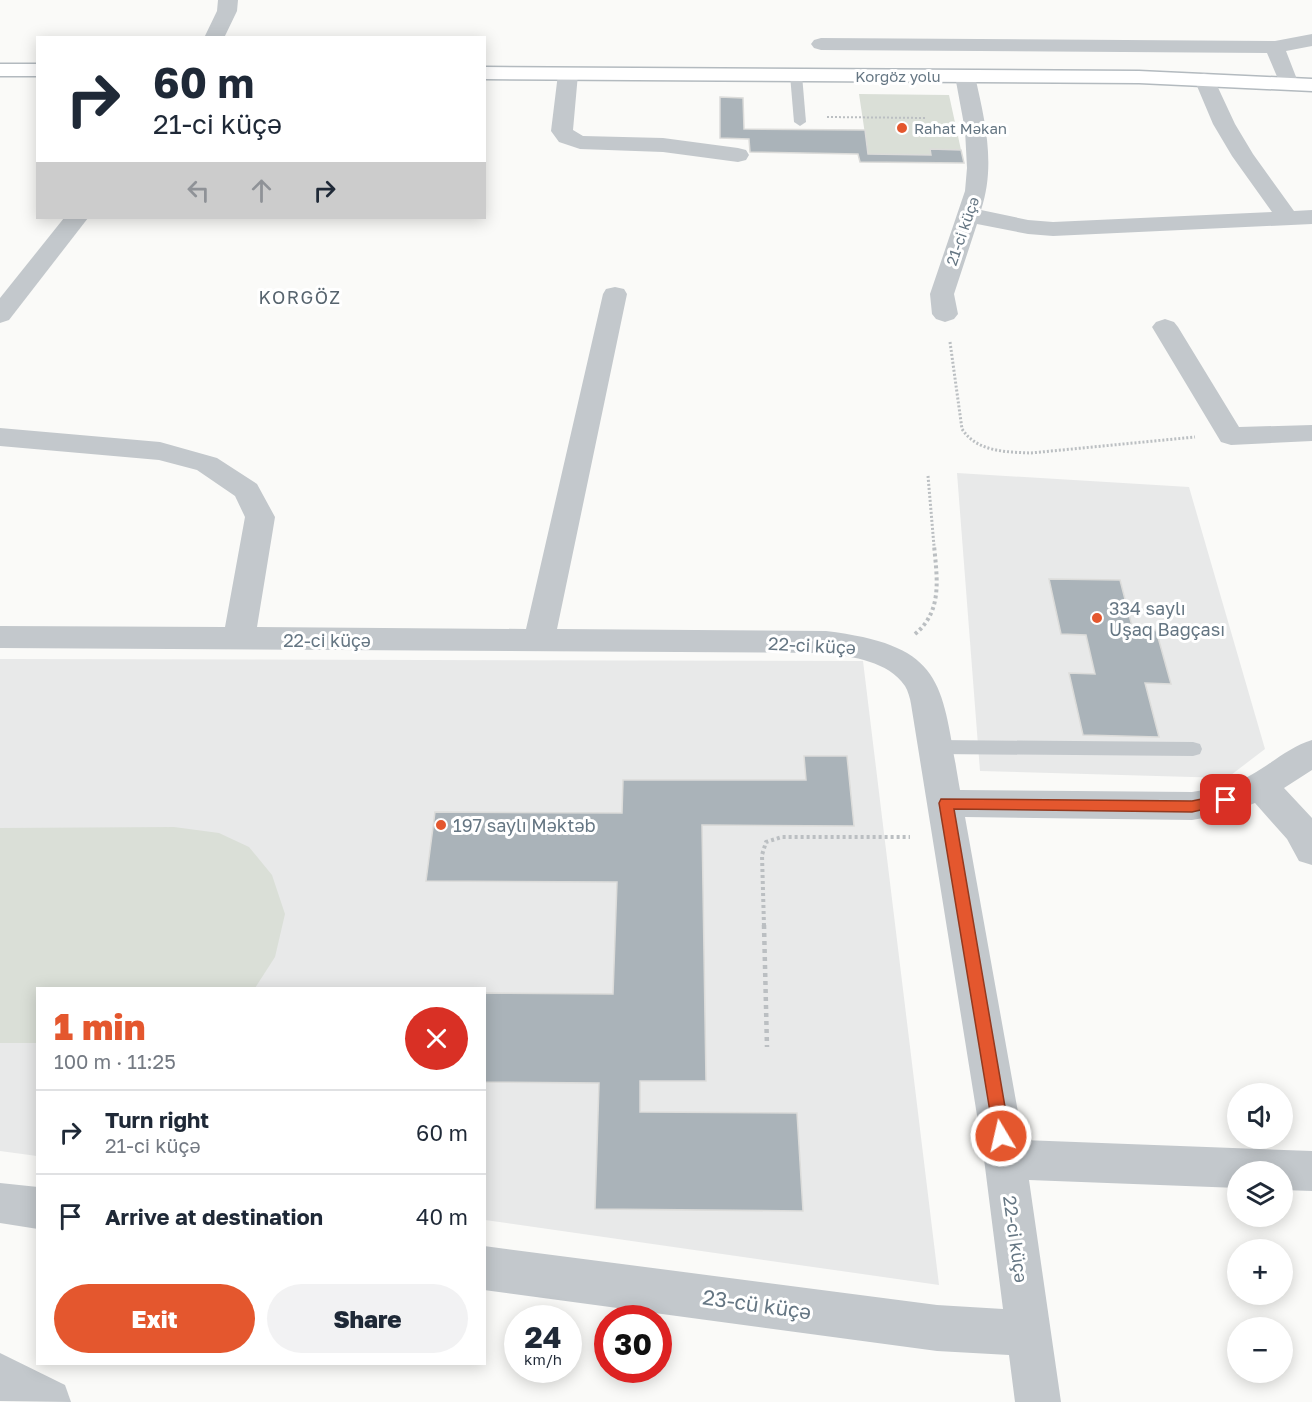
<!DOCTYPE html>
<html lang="en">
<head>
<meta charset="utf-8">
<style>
	body { margin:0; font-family:"Golos Text",sans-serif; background:#f2f2f3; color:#1f2937; height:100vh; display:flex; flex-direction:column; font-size:22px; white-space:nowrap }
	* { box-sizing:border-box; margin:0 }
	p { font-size:20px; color:#747a83 }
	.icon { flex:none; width:33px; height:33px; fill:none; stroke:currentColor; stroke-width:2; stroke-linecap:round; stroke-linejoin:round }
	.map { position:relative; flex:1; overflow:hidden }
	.side { position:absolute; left:36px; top:987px; width:450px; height:378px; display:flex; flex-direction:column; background:#fff; border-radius:0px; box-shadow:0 3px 15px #0003 }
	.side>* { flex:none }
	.banner { position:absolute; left:36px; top:36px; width:450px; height:183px; border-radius:0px; box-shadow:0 3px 15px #0003; background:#fff; color:#1f2937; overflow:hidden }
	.tools { position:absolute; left:1227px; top:1083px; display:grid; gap:12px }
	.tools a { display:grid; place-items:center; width:66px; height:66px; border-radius:50%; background:#fff; box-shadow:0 3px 15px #0003; font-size:30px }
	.speed { position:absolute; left:504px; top:1305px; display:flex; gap:12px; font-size:30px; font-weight:700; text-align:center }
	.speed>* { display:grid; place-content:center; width:78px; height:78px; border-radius:50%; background:#fff; box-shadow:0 3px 15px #0003; line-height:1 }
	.speed small { font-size:15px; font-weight:400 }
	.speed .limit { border:9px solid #d22; background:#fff; color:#111 }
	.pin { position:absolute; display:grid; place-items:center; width:51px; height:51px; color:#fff; margin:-26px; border-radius:12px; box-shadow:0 3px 9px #0006 }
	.me { position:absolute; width:66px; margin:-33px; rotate:351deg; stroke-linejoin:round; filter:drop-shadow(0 0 4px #0008) }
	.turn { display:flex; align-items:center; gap:21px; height:126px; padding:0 18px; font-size:27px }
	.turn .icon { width:78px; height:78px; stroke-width:2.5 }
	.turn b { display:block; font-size:42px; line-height:51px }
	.lanes { display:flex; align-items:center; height:57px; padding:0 18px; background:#0003; justify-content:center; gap:30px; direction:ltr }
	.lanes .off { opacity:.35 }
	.round { display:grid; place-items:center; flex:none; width:63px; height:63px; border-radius:32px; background:#f2f2f3 }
	.headline { display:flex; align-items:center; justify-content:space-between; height:102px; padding:0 18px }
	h1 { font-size:36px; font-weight:800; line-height:45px; color:#e4572e }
	.cta { display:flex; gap:12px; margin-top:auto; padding:12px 18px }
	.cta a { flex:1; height:69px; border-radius:36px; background:#e4572e; color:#fff; font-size:24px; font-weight:800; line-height:69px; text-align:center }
	.cta a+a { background:#f2f2f3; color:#1f2937 }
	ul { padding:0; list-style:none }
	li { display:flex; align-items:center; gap:18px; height:84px; padding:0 18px; border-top:2px solid #e0e1e3 }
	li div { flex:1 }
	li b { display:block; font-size:22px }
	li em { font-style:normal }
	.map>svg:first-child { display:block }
	.built { fill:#e8e9e9 }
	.green { fill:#dadfd7 }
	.building { fill:#aab3b9; stroke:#dcdcda; stroke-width:1.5 }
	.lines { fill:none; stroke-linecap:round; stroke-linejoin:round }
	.secondary-casing { stroke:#b3babf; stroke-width:3 }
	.path-far3 { stroke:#bbbfc2; stroke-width:2; stroke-dasharray:2 2; stroke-linecap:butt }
	.path-far2 { stroke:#bbbfc2; stroke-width:3; stroke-dasharray:2 2; stroke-linecap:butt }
	.path-far1 { stroke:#bbbfc2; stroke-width:4; stroke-dasharray:3 3; stroke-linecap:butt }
	.path { stroke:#bbbfc2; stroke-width:4.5; stroke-dasharray:4 4; stroke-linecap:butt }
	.lane { fill:#c3c8cc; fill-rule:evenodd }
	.street { fill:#c3c8cc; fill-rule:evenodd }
	.secondary { fill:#fff; fill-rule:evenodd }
	.route { fill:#e4572e; stroke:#94391e; stroke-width:1.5 }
	.poi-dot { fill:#e4572e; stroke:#fff; stroke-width:2 }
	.labels { text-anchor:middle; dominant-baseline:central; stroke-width:6; stroke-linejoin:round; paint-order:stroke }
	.far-street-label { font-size:15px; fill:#657683; stroke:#fff }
	.far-poi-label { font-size:15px; fill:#657683; stroke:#fff; text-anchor:start }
	.far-quarter-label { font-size:18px; letter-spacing:1.5px; fill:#57646e; stroke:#fff }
	.poi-label { font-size:18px; fill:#657683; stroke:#fff; text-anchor:start }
	.street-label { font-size:18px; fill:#657683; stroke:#fff }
	.near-street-label { font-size:21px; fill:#657683; stroke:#fff }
</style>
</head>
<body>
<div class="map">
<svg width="1312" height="1402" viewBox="0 0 1312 1402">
	<rect width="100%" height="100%" fill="#fafaf8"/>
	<g class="built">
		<polygon points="957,473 1189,487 1265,749 1227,778 980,771"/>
		<polygon points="0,659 863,661 939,1285 485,1220 484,988 38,988 37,1156 0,1151"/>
	</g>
	<g class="green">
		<polygon points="859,94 949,95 961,150 930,149 931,155 868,154"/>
		<polygon points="174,827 219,833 249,847 272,875 285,914 275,957 255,988 38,988 37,1043 0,1043 0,828"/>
	</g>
	<g class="building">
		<polygon points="720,97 743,98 744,129 865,130 868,154 931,155 930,149 961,150 964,163 860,162 858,154 750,152 749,139 720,138"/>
		<polygon points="1049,579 1120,580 1133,630 1156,630 1171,684 1145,683 1159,737 1083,735 1069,673 1095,674 1086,635 1061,634"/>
		<polygon points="804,756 847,756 854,826 702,825 706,1081 640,1081 640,1112 797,1113 803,1211 595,1209 599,1083 484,1082 484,993 613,994 617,882 426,881 435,812 622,813 623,780 806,780"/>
	</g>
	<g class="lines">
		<g class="secondary-casing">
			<g id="secondary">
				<rect x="0" y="64" width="38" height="12"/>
				<polygon points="484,67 1139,71 1312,79 1312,91 1139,83 484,79"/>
			</g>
		</g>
		<polyline class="path-far3" points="827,117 927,118"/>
		<g class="path-far2">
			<path d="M950 342 962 429C977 452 1006 452 1031 453L1195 437"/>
			<polyline points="928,476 934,546"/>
		</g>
		<g class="path-far1">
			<path d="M915 634C943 611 937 578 934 545"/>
			<polyline points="764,926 762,855 766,842 782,837 910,837"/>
		</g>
		<polyline class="path" points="764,925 767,1047"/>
		<g class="lane">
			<polygon points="796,72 802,75 806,122 800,126 794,122 790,75"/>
			<polygon points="936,740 1193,742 1200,744 1202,749 1200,754 1193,756 936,754 929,752 927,747 929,742"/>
		</g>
		<g class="street">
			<polygon points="218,0 238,0 237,11 224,38 204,38 217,11"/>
			<polygon points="1312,34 1312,46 1286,51 1298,82 1295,86 1288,88 1281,86 1267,53 821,50 814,48 811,44 814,40 821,38 1275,41"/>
			<polygon points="568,68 575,70 578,74 573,130 583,136 663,138 738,148 746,150 749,155 746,160 738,162 663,152 580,149 559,142 551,131 558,74 561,70"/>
			<path d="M965 70 972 72 975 76C985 121 996 165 981 210L1028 220 1053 222 1272 212 1232 156 1213 124 1194 79 1197 75 1204 73 1211 75 1214 79 1235 124 1253 154 1294 211 1312 210V224L1053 236 1028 234 977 224 954 294 958 314 954 319 945 322 936 319 932 314 930 294 965 191 967 168 965 130 955 76 958 72Z"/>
			<polygon points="64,218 88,218 9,320 0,323 0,298"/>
			<path d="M615 287 624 289 627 294 557 629 826 631C948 646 941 684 960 790L1192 792C1212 789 1233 786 1251 775 1271 764 1289 747 1312 740V770L1284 788 1312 818V865L1299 861 1287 839 1255 803 1226 814 1192 820 965 817 1023 1140 1312 1151V1191L1282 1190V1172H1238V1188L1029 1180 1061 1402H1015L1009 1355 937 1351 484 1290V1246L937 1305 1003 1309 984 1159 911 704C910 698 908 691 905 686 888 661 853 657 826 653L0 648V626L225 627 245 517 235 496 197 470 159 460 0 446V428L160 442 217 458 257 484 275 517 257 627 526 629 603 294 606 289Z"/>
			<polygon points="1165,319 1174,322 1178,327 1239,427 1312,425 1312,441 1231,445 1221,442 1152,327 1156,322"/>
			<polygon points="0,1183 38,1187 38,1229 0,1223"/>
			<polygon points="0,1353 65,1385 71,1402 0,1401"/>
		</g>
		<use href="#secondary" class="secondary"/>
	</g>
	<polygon class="route" points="1226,794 1231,796 1233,800 1231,803 1192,812 954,809 1010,1136 1007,1142 1001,1144 995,1142 939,803 941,799 1192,801"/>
	<g class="poi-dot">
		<circle cx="902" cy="128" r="6"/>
		<circle cx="1097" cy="618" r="6"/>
		<circle cx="441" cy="825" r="6"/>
	</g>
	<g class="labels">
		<g class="far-street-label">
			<text x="898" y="76">Korgöz yolu</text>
			<text transform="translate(962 231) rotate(-71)">21-ci küçə</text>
		</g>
		<g class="far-poi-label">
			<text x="914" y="128">Rahat Məkan</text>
		</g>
		<g class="far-quarter-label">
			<text x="300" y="297">KORGÖZ</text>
		</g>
		<g class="poi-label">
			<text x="1109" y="608">334 saylı<tspan x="1109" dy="21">Uşaq Bağçası</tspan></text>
			<text x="453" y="825">197 saylı Məktəb</text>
		</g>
		<g class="street-label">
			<text x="327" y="640">22-ci küçə</text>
			<text transform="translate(812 645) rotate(3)">22-ci küçə</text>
			<text transform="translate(1016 1239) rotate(82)">22-ci küçə</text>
		</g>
		<g class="near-street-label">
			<text transform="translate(757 1304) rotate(8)">23-cü küçə</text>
		</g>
	</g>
</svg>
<div class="tools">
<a><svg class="icon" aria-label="sound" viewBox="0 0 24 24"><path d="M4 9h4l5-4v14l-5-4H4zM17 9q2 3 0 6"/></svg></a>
<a><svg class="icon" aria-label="layers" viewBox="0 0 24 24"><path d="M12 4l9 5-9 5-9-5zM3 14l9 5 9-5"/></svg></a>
<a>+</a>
<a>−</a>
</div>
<div class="speed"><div>24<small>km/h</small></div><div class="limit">30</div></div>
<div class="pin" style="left:1226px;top:800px;background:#d93025"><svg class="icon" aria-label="arrive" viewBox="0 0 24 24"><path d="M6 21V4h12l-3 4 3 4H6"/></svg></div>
<svg class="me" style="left:1001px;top:1136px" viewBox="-20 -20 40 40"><circle r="17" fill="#e4572e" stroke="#fff" stroke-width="3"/><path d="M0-11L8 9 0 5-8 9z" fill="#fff"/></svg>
<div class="banner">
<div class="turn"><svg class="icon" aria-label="right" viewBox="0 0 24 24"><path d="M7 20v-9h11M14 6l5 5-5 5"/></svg><div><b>60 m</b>21-ci küçə</div></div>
<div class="lanes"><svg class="icon off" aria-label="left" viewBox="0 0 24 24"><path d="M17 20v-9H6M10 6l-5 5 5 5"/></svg><svg class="icon off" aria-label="ahead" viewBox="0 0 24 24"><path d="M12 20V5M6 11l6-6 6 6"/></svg><svg class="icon" aria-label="right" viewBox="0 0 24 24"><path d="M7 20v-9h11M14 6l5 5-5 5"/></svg></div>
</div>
<section class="side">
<div class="headline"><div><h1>1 min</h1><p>100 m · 11:25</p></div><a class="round" style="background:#d93025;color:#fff"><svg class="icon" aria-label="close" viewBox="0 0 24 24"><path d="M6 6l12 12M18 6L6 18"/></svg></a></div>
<ul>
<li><svg class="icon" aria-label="right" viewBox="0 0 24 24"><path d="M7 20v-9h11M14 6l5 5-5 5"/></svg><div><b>Turn right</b><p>21-ci küçə</p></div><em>60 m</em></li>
<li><svg class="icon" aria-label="arrive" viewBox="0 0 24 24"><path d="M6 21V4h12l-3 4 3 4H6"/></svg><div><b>Arrive at destination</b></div><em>40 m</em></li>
</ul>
<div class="cta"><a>Exit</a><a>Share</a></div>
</section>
</div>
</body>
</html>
